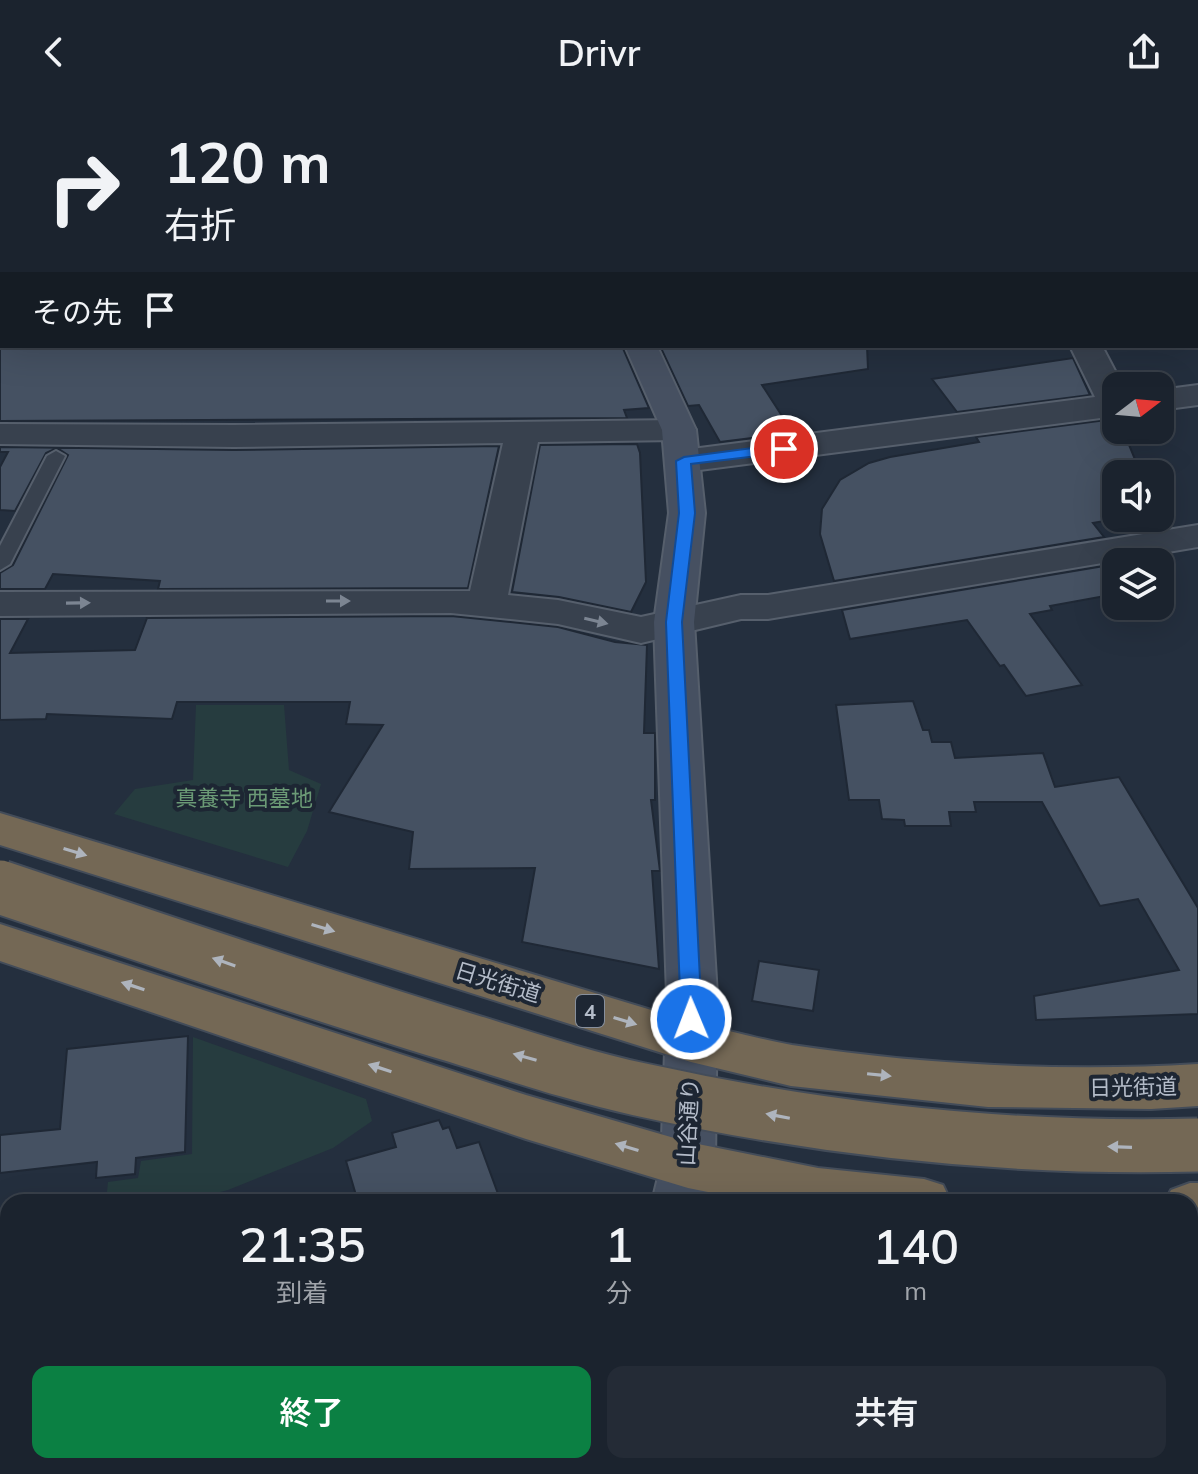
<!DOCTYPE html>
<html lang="ja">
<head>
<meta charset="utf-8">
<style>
	body { margin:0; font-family:Mulish,"Noto Sans JP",sans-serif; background:#242b36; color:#f1f3f6; height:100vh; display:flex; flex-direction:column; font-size:30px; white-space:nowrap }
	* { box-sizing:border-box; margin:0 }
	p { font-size:26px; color:#a0a4aa }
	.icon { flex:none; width:44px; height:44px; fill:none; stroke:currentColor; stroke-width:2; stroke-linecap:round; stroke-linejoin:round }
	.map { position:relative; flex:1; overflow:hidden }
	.details { position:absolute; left:0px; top:1090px; width:1198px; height:280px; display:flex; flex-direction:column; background:#1b232e; border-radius:24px 24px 0 0; box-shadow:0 8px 32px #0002,0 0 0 2px #39404a }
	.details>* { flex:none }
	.guide { position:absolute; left:0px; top:0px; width:1198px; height:244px; box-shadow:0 8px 32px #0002,0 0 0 2px #39404a; background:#1b232e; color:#f1f3f6; overflow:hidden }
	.needle { width:52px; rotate:74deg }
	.buttons { position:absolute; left:1102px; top:268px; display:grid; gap:16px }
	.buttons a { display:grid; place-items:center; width:72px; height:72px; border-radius:16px; background:#1b232e; box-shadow:0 8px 32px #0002,0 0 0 2px #39404a; font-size:40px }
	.pin { position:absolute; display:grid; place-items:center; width:68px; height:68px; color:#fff; margin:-34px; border:4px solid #fff; border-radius:50%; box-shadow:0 2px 8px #0007 }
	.me { position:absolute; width:88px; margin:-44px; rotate:359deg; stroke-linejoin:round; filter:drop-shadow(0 0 6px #0008) }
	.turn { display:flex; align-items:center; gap:28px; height:168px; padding:0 32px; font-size:36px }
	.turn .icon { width:104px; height:104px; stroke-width:2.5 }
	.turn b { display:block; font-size:56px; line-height:68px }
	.then { display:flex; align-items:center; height:76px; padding:0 32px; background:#0003; gap:16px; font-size:30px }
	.eta { display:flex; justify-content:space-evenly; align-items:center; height:136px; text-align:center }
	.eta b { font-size:48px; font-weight:600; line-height:56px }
	.action { display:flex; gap:16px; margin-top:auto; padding:16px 32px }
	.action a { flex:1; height:92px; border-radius:16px; background:#0b8043; color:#fff; font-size:32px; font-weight:600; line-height:92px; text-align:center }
	.action a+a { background:#242b36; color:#f1f3f6 }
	header { display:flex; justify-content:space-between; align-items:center; height:104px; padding:0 32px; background:#1b232e; font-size:36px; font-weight:600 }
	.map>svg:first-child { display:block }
	.green { fill:#263c3f }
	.building { fill:#455162; stroke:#1f2835; stroke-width:2 }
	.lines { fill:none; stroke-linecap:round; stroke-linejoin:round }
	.lane-casing { stroke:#565f6c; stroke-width:4 }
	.street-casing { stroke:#565f6c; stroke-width:4 }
	.secondary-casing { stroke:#565f6c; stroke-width:4 }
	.highway-casing { stroke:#434c59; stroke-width:4 }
	.lane { fill:#38414e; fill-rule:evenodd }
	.street { fill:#38414e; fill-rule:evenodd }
	.secondary { fill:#465061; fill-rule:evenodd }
	.highway { fill:#746855; fill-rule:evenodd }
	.highway-bridge-casing { stroke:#434c59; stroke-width:57; stroke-linecap:butt }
	.highway-bridge { stroke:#746855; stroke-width:53 }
	.oneway { fill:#7c8592 }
	.oneway2 { fill:#aeb4bd }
	.route { fill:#1a73e8; stroke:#114b97; stroke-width:2 }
	.labels { text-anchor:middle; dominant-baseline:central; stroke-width:8; stroke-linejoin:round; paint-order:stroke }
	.shield { fill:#1d2633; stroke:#878f9c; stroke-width:2 }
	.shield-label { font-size:20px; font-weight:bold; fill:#b4bcc9 }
	.park-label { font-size:22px; fill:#6b9a76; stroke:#1d2633 }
	.street-label { font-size:22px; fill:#b4bcc9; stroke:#1d2633 }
</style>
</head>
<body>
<header><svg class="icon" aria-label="back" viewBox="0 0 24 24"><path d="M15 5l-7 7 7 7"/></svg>Drivr<svg class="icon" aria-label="share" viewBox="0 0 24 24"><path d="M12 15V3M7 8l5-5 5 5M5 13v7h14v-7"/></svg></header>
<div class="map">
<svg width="1198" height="1370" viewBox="0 0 1198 1370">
	<rect width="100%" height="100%" fill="#242f3e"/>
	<g class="green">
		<polygon points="196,601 284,601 289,666 321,680 307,727 288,763 114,710 135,685 193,676"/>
		<polygon points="193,933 366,995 372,1017 333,1044 228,1086 182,1098 106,1098 108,1078 138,1074 141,1057 192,1050"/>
	</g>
	<g class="building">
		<polygon points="0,242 622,242 649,304 624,306 627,314 0,317"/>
		<polygon points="660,242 867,242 868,265 762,281 793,329 720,338 699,301 688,302"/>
		<polygon points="1073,254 1090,291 957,308 932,275"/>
		<polygon points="1114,315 1116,326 1123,326 1141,370 1116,370 1116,415 1093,419 1104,433 834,477 820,430 822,405 840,376 869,359 890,353 979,338 976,333"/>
		<polygon points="637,340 640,349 646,478 631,508 559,493 512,488 540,341"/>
		<polygon points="499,342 468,484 158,485 160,477 53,470 45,485 0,485 0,469 13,461 68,351 57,344 46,349 15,407 0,406 0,363 8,348 0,348 0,343 234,346"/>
		<polygon points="1116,460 1116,490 1050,502 1052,506 1030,510 1082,581 1026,592 1004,561 1000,562 967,516 850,535 842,506"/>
		<polygon points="451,512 558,523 615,538 647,541 644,629 655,629 655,696 651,696 660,767 652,767 659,865 522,838 535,764 409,765 413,728 329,708 383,621 346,620 350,598 177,598 172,615 47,610 46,615 0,616 0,515 28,515 10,549 135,546 147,514"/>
		<polygon points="913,597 923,626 929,626 932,638 951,638 955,654 1043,649 1055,683 1119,673 1198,804 1198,910 1036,916 1034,892 1179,866 1138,795 1100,802 1042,698 974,698 976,708 949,708 951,722 905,722 904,716 882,715 879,696 849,696 836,601"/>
		<polygon points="759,857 819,866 813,907 752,897"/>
		<polygon points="188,932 185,1048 136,1054 135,1070 96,1074 97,1058 0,1069 0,1031 60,1025 67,945"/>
		<polygon points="439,1016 443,1025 449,1023 457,1044 479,1038 501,1098 358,1098 346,1057 396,1043 392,1029"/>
	</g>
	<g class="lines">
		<g class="lane-casing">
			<g id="lane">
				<polygon points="2,131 2,142 0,143 0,132"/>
				<polygon points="56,347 65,352 10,460 0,466 0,442 47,352"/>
				<polygon points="581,1362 611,1362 614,1370 584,1370"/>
				<polygon points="1093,1362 1123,1362 1125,1370 1095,1370"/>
			</g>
		</g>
		<g class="street-casing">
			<g id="street">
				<polygon points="0,0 12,0 13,2 2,2 0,13"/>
				<rect x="980" y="0" width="26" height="2"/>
				<rect x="1196" y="29" width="2" height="16"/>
				<rect x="0" y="144" width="2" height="18"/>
				<polygon points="1070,242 1102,242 1123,282 1116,282 1116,312 684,368 671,365 666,357 671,349 684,346 1095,293"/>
				<polygon points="1198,281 1198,301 1160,306 1160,286"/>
				<polygon points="679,316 691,319 696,326 691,333 679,336 538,338 508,491 558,496 641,513 741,491 768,491 1198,421 1198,443 768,515 741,515 641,539 558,520 451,509 0,512 0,488 470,487 503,339 234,343 0,340 0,320 234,321"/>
			</g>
		</g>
		<g class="secondary-casing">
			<g id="secondary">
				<polygon points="625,242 657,242 696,326 705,409 694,518 717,891 715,1061 706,1098 652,1098 661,1061 667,891 654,518 669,409 662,326"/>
				<polygon points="369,1362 443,1362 439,1370 365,1370"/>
			</g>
		</g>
		<g class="highway-casing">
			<g id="highway">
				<path d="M0 709 691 918C724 925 758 935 792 941 923 961 1066 968 1198 960V1002L1151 1005 988 1003 791 982 691 958 0 741Z"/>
				<polygon points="0,820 526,991 688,1038 818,1064 924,1075 943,1081 951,1098 758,1098 688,1084 526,1035 0,857"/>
				<polygon points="1190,1079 1198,1079 1198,1127 1190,1127 1190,1098 1165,1098 1171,1086"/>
			</g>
		</g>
		<use href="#lane" class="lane"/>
		<use href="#street" class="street"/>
		<use href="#secondary" class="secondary"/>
		<use href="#highway" class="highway"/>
		<g class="highway-bridge-casing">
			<path id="highway-bridge" d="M0 783C149 833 297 884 448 930 511 949 574 971 638 985 823 1026 1009 1046 1198 1041"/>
		</g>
		<use href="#highway-bridge" class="highway-bridge"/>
	</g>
	<defs><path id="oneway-solid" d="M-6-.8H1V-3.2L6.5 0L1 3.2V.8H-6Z" transform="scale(2)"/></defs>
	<g class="oneway">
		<use href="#oneway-solid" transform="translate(338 497)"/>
		<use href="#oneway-solid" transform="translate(78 499) rotate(-1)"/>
		<use href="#oneway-solid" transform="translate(596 517) rotate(13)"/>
	</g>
	<g class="oneway2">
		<use href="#oneway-solid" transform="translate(75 748) rotate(17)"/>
		<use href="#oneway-solid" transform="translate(323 824) rotate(17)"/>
		<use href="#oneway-solid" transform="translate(224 858) rotate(-161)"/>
		<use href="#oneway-solid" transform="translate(133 882) rotate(-162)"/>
		<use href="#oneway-solid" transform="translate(625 917) rotate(17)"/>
		<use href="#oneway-solid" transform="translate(525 953) rotate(-164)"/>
		<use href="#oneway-solid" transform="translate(380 964) rotate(-162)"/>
		<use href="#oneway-solid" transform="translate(879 971) rotate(6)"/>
		<use href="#oneway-solid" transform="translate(778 1012) rotate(-169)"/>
		<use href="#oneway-solid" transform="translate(627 1043) rotate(-163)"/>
		<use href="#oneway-solid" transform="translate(1120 1043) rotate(-178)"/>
	</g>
	<polygon class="route" points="784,340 790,342 790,348 691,360 695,409 682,518 702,915 699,920 684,920 681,915 666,518 679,409 676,357 684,353"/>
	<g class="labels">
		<rect class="shield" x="576" y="891" width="28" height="32" rx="6"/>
		<g class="shield-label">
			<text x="590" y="907">4</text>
		</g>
		<g class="park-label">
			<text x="244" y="694">真養寺 西墓地</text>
		</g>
		<g class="street-label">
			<text transform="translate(498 878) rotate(17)">日光街道</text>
			<text transform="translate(1133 983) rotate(-1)">日光街道</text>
			<text transform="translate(688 1018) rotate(-87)">山谷通り</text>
		</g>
	</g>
</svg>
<div class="buttons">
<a><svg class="needle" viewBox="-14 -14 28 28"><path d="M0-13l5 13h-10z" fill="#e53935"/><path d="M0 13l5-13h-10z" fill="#a0a4aa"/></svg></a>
<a><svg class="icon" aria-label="sound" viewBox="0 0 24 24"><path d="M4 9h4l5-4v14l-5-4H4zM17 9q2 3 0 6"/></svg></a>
<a><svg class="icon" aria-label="layers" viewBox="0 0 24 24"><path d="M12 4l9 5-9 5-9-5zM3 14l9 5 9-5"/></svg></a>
</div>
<div class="pin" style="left:784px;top:345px;background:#d93025"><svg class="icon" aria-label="arrive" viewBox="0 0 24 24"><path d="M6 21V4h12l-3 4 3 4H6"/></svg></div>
<svg class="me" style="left:691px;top:915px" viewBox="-20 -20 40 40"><circle r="17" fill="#1a73e8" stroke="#fff" stroke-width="3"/><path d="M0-11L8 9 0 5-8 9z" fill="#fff"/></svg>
<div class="guide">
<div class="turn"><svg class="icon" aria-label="right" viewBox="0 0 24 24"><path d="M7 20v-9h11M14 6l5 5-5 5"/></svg><div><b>120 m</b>右折</div></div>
<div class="then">その先<svg class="icon" aria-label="arrive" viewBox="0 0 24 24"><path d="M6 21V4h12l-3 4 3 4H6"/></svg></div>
</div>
<section class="details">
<div class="eta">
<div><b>21:35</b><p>到着</p></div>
<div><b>1</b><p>分</p></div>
<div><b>140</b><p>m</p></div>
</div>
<div class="action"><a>終了</a><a>共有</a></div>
</section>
</div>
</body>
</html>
